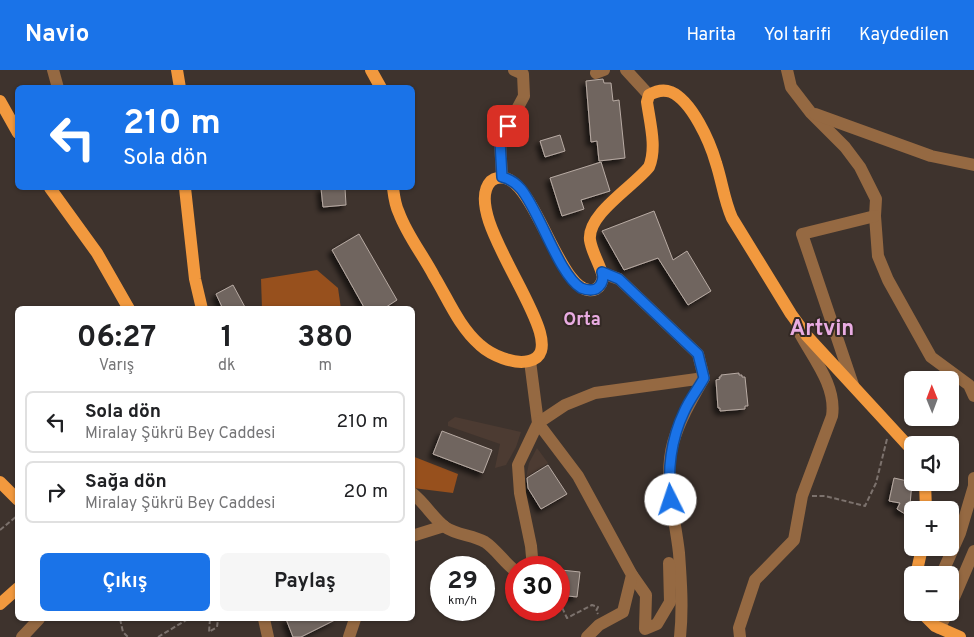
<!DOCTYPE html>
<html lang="tr">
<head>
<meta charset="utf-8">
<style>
	body { margin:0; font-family:Overpass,sans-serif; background:#f6f6f6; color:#202124; height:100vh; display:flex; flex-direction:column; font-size:19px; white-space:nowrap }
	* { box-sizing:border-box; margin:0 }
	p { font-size:16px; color:#757577 }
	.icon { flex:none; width:28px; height:28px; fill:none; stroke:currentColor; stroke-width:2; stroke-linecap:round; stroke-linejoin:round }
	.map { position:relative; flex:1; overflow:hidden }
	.drawer { position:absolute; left:15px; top:236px; width:400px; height:315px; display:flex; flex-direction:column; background:#fff; border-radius:8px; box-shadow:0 1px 4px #0004 }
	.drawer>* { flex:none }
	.hud { position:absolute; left:15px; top:15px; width:400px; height:105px; border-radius:8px; box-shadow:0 1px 4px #0004; background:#1a73e8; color:#fff; overflow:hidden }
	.needle { width:32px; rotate:359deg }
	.buttons { position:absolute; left:904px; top:301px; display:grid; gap:10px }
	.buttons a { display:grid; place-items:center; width:55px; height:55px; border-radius:8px; background:#fff; box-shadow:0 1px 4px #0004; font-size:25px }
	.speed { position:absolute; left:430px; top:486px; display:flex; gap:10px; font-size:25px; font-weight:700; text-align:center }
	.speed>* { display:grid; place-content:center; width:65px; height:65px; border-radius:50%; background:#fff; box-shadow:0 1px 4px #0004; line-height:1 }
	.speed small { font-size:12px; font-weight:400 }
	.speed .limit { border:8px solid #d22; background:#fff; color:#111 }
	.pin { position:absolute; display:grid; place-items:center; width:42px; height:42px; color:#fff; margin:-21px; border-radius:10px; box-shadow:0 2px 8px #0006 }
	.me { position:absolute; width:55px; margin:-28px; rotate:356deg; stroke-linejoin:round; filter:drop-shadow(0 0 4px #0008) }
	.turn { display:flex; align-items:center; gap:18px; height:105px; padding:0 25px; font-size:22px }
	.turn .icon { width:65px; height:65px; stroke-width:2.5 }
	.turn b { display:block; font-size:35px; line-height:42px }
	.eta { display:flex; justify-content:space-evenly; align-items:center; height:85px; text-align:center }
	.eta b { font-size:30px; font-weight:700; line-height:35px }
	.primary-button { display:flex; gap:10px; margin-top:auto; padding:10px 25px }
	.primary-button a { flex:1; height:58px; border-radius:8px; background:#1a73e8; color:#fff; font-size:20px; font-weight:700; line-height:58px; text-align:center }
	.primary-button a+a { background:#f6f6f6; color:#202124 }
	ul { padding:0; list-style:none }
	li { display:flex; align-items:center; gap:15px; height:62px; margin:0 10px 8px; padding:0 15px; border:2px solid #e0e0e0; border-radius:8px }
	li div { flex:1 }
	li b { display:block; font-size:19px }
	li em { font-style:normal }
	header { display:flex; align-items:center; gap:30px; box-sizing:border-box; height:70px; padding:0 25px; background:#1a73e8; color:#fff }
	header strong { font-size:24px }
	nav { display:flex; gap:28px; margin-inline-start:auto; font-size:18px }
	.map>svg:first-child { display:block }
	.built { fill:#4c3b32 }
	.forest { fill:#97501d }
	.building { fill:#70655e; stroke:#b8aba4; filter:url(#shadow) }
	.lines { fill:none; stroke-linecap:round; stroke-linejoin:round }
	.path { stroke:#7c726d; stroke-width:2; stroke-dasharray:5 2.5; stroke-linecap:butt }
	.minor { stroke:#956942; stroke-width:12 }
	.major { stroke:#f2993e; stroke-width:12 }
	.route-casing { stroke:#114b97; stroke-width:12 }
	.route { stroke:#1a73e8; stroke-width:9 }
	.labels { text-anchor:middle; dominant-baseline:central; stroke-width:4; stroke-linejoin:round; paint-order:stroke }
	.district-label { font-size:18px; font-weight:bold; fill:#e9ace2; stroke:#332924 }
	.town-label { font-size:22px; font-weight:bold; fill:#e9ace2; stroke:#332924 }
</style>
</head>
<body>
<header>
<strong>Navio</strong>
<nav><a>Harita</a><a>Yol tarifi</a><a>Kaydedilen</a></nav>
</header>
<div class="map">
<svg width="974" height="567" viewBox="0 0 974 567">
	<defs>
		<filter id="shadow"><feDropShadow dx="-4" dy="4" stdDeviation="2.5" flood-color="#0009"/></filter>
	</defs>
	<rect width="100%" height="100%" fill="#3e332d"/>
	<g class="built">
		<polygon points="455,347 521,362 516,377 506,395 495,398 500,374 448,356 448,352"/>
		<polygon points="537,378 548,393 526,408 529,393"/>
	</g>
	<g class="forest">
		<polygon points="317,200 338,218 341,239 262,239 261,209"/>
		<polygon points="412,386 458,404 453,423 413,418"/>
	</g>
	<g class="building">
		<polygon points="603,9 604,13 611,13 613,31 619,30 625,88 599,91 597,71 591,72 586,11"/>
		<polygon points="560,65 565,81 545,87 540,71"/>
		<polygon points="601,92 610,121 581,130 584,139 562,146 550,108"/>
		<polygon points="321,118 345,118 346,135 323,137"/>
		<polygon points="654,141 673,190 687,181 711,221 688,235 658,188 624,200 602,161"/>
		<polygon points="359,164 397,230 383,239 365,239 332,180"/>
		<polygon points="233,215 246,239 223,239 216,224"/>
		<polygon points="739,303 739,305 742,305 742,307 745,307 748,336 745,336 745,339 720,341 720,338 718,338 716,310 720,309 719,307 721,307 721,305"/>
		<polygon points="442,361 492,380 483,403 433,384"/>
		<polygon points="548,395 567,424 541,439 528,418 527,408"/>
		<polygon points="894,408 912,412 910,435 905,444 897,439 900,433 889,431"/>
		<polygon points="561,500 580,502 577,527 559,525"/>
		<polygon points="286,549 337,549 301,567 293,567"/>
	</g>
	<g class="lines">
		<g class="path">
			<polyline points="812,426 825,426 865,436 876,413 887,369"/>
			<polyline points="0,460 18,445"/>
			<polyline points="559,531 567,548 592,535 598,537 596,541 598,544"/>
			<polyline points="120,549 123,562 128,567"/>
			<polyline points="210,549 209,562 217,557 218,549"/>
			<polyline points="158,567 188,549"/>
		</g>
		<g class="minor">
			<polyline points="53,0 58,18"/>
			<polyline points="626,0 649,25"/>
			<polyline points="787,0 791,17 811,43 845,77 860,97 876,129 875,146 878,186 888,210 931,287 969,315 974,326"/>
			<polyline points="596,3 604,0"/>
			<polyline points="815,44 931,86 974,95"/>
			<polyline points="502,107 500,71 524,26 523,4 514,0"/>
			<path d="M602 203 619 209 698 284 704 308C692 329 680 349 673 373 663 410 675 446 679 483 681 511 683 539 680 567"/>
			<polyline points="530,291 538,353 518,395 520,423 531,476 533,498"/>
			<polyline points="853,315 802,164 875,146"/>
			<path d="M412 423C425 433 433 448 445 457 456 465 473 465 485 472 496 479 507 496 516 501"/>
			<polyline points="412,466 444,456"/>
			<polyline points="632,505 646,525 645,559 657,554 670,532 669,493"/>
			<polyline points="944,505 944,499 960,463 974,416 974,408"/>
			<polyline points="950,537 974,481"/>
			<polyline points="264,549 268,567"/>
			<polyline points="939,558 948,542"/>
			<polyline points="22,567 39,549"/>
			<polyline points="349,567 355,549"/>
			<polyline points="587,567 599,555 623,542 632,505 578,406 538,353 565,335 595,323 704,308"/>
			<path d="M740 567 739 558 755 510 794 470 802 426 832 346C837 314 810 285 797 258"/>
		</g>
		<g class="major">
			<polyline points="177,0 180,18"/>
			<polyline points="371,0 381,18"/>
			<polyline points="0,31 18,63"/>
			<polyline points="50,118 97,183 129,239"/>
			<polyline points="185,118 195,209 202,239"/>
			<path d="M393 118C394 126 395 135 399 143 407 165 423 185 434 206 448 229 459 257 480 275 491 285 514 295 529 291 581 279 456 147 491 111 495 108 501 107 505 108 538 116 563 234 596 219 601 216 602 212 603 207 600 194 592 183 590 170 587 144 633 117 649 97 657 78 650 53 647 32L649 25C656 21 663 19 671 22 692 31 710 72 716 93 722 111 724 130 732 148L791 244 807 266 912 380"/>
			<polyline points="0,412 18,430"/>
			<polyline points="925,412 926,440"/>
			<polyline points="916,505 922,478"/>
			<polyline points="0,534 18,518"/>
			<polyline points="921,542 935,556 960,567"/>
		</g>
	</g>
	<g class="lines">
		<g class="route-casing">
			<path id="route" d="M508 56 500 71 502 107C510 109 516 113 521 119 540 142 559 205 581 218 586 220 591 221 596 219 602 215 604 209 602 202L619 209 698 284 704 308C698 319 689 330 684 342 671 369 667 401 671 430"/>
		</g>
		<use href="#route" class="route"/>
	</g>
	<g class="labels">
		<g class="district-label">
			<text x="582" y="250">Orta</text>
		</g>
		<g class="town-label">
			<text x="822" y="259">Artvin</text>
		</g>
	</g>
</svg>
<div class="buttons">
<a><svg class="needle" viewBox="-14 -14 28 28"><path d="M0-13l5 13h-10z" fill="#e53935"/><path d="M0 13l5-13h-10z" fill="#757577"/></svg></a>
<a><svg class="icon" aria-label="sound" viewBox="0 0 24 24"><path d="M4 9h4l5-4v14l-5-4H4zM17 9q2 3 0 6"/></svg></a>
<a>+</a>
<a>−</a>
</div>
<div class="speed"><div>29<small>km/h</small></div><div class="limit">30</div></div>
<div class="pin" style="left:508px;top:56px;background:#d93025"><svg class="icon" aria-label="arrive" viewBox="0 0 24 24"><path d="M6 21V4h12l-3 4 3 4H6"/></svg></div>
<svg class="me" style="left:671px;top:430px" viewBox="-20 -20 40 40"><circle r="19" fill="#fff"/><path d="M0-13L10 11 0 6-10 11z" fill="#1a73e8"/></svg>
<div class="hud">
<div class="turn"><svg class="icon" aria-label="left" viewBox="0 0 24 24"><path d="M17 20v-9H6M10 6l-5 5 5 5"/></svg><div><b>210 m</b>Sola dön</div></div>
</div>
<section class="drawer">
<div class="eta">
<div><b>06:27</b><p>Varış</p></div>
<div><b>1</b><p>dk</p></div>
<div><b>380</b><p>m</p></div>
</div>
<ul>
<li><svg class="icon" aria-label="left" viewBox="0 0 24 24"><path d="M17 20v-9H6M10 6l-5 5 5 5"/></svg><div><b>Sola dön</b><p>Miralay Şükrü Bey Caddesi</p></div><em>210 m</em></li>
<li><svg class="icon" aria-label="right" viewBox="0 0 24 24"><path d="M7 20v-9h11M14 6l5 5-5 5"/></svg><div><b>Sağa dön</b><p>Miralay Şükrü Bey Caddesi</p></div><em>20 m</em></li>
</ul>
<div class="primary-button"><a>Çıkış</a><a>Paylaş</a></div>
</section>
</div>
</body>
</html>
